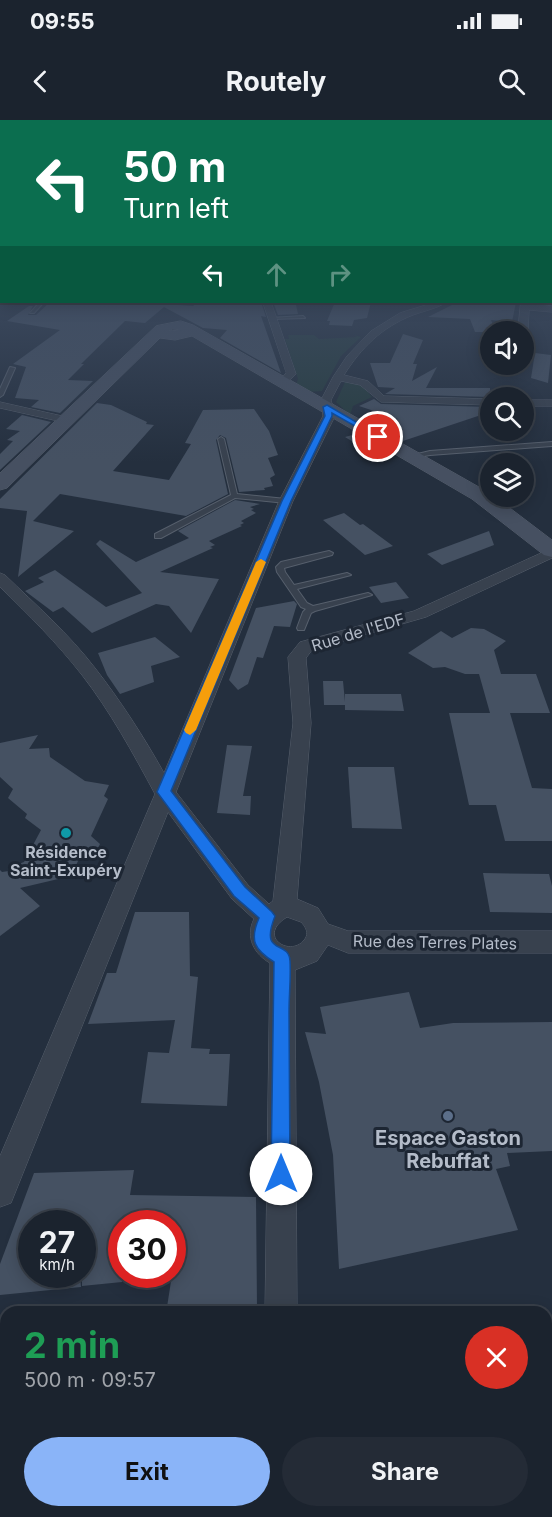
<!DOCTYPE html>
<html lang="en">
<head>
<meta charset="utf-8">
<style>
	body { margin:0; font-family:Inter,sans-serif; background:#242b36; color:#f1f3f6; height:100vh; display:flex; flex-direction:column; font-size:22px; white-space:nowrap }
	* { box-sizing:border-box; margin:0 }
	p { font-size:20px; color:#a0a4aa }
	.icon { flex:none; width:33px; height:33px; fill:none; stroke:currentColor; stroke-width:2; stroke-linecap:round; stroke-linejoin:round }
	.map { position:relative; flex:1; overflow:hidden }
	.panel { position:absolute; left:0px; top:1186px; width:552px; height:212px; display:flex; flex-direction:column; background:#1b232e; border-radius:18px 18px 0 0; box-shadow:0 3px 15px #0003,0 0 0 2px #39404a }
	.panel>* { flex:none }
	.hud { position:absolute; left:0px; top:0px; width:552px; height:183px; box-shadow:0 3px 15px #0003,0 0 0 2px #39404a; background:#0b6e4f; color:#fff; overflow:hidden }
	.fabs { position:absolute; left:480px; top:201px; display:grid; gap:12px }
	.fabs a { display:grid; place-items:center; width:54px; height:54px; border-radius:50%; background:#1b232e; box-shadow:0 3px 15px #0003,0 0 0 2px #39404a; font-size:30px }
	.speed { position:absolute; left:18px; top:1090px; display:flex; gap:12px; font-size:30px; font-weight:700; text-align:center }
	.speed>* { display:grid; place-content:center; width:78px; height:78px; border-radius:50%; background:#1b232e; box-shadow:0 3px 15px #0003,0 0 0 2px #39404a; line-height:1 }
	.speed small { font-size:15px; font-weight:400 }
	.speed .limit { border:9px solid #d22; background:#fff; color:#111 }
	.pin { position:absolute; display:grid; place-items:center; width:51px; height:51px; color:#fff; margin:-26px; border:3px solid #fff; border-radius:50%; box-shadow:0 2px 6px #0007 }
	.me { position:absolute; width:66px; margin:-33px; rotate:0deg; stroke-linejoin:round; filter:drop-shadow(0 0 4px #0008) }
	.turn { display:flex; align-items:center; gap:21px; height:126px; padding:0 24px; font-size:27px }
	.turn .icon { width:78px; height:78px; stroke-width:2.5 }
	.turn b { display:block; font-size:42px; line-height:51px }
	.lanes { display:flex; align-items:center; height:57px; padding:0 24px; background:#0003; justify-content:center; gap:30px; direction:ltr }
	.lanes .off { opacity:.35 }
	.round { display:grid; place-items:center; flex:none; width:63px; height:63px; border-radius:32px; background:#242b36 }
	.headline { display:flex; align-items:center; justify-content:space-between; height:102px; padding:0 24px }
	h1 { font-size:36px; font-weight:700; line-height:45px; color:#1e9e55 }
	.primary-button { display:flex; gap:12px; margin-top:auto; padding:12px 24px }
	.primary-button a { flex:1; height:69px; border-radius:36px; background:#8ab4f8; color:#111; font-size:24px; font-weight:700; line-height:69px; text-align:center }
	.primary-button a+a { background:#242b36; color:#f1f3f6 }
	.status { display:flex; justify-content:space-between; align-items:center; height:42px; padding:0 30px; background:#1b232e; direction:ltr }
	.status svg { height:16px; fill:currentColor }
	header { display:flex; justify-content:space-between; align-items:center; height:78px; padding:0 24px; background:#1b232e; font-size:27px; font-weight:700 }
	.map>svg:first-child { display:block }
	.green { fill:#263c3f }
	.building { fill:#455162 }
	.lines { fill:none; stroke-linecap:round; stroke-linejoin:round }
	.service-casing { stroke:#565f6c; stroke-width:2 }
	.minor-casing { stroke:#565f6c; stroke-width:1 }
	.secondary-casing { stroke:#565f6c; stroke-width:1 }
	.service { fill:#38414e; fill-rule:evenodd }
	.minor { fill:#38414e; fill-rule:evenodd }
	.secondary { fill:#465061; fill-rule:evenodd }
	.route { fill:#1a73e8; stroke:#114b97; stroke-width:1.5 }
	.slow { fill:#f59e0b }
	.culture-dot { fill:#0f9aa8; stroke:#1d2633; stroke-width:2 }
	.service-dot { fill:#5c6f8a; stroke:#1d2633; stroke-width:2 }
	.labels { text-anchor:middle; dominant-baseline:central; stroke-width:6; stroke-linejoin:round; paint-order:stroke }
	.street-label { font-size:16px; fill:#b4bcc9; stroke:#1d2633 }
	.poi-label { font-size:16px; font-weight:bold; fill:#b4bcc9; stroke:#1d2633 }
	.near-poi-label { font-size:20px; font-weight:bold; fill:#b4bcc9; stroke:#1d2633 }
</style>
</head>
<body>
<div class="status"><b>09:55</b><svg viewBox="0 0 49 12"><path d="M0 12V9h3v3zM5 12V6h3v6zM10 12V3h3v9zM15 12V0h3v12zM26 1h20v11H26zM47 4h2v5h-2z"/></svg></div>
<header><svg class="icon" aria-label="back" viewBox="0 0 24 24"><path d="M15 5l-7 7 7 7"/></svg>Routely<svg class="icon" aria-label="search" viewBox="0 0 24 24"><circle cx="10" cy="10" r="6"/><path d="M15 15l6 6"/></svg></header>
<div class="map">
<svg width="552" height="1397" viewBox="0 0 552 1397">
	<rect width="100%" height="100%" fill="#242f3e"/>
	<g class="green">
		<polygon points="288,215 314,215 319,219 357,217 354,215 361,217 341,236 322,271 308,272 296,265 298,259 285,219 289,219"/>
		<polygon points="345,262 361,264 372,277 353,286 350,295 336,282"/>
	</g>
	<g class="building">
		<polygon points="50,182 133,182 193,186 198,182 261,182 266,197 261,196 281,253 220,218 227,210 203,208 164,187 145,203 125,201 81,244 84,244 68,260 93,261 60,293 31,287 39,280 15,278 26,247 13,244 60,210 7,201 29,186 33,186 28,195 36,195"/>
		<polygon points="273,182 296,185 298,194 278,195"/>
		<polygon points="335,182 371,182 367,198 354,200 352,206 329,205 330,201 327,201"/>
		<polygon points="458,182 516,182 512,202 491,200 496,212 475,212 470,199 428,197"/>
		<polygon points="403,214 423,220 413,244 417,244 412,261 437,247 426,268 490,268 490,277 385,274 395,268 378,267 370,243 390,243"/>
		<polygon points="535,233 551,235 548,263 531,258"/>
		<polygon points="374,279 381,284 490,287 490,294 484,294 403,321 373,304 398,299 359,286"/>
		<polygon points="97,283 111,285 147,302 146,304 154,305 113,351 169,360 191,324 185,323 203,290 254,289 269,311 278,335 268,338 275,355 270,358 273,366 264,368 265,370 239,372 226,318 220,315 216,320 228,374 186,396 60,374 33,401 74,411 18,457 27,391 0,388 0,379"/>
		<polygon points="22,295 51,302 0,350 0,334 13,321 7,320 20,311 6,309"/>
		<polygon points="356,314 381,328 370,332 345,317"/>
		<polygon points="235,380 260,384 250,387 254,389 251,390 256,393 241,401 244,403 240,405 242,406 209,421 215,425 210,427 213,428 160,452 219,459 191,513 169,486 156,484 92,513 63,487 53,492 25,471 44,462 38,458 55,450 106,487 142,473 96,424 100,420 136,442 189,418 178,411"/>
		<polygon points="344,393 360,405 363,404 393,426 365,435 323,400"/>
		<polygon points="489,411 494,425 442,445 427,434"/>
		<polygon points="396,462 409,478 381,483 369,467"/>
		<polygon points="294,481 297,484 290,507 274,506 263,538 257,537 248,564 238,570 229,560 256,488"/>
		<polygon points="471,508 484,509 506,521 494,530 501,554 536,554 550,593 510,593 532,668 552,669 552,721 505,721 496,685 469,685 449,593 490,593 479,554 465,554 445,547 433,548 408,533 441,511 452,518"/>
		<polygon points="155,517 180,537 151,546 154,562 120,574 107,555 98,533"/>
		<polygon points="323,561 343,561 345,582 345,574 401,574 404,591 345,590 345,585 324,585"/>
		<polygon points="38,615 29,629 49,628 50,637 85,661 109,665 104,676 108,679 91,716 100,724 93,738 78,741 71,756 20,768 40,786 0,816 0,750 2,752 9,751 13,746 24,742 41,710 25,698 27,694 8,678 13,669 0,657 0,623"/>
		<polygon points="227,625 252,626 243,676 251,676 250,695 217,693"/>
		<polygon points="348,647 394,647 402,709 352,708"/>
		<polygon points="483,753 549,754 552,766 552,793 490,792"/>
		<polygon points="135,792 189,792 190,856 198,857 191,928 210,929 209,934 230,934 227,986 141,983 148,932 169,933 175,900 88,904 107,853 116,853"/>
		<polygon points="409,872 420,908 453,903 552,902 552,1031 507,1033 510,1046 496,1049 518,1110 339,1149 333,1035 319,962 305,912 326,914 320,887"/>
		<polygon points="134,1050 130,1075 256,1077 257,1187 167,1187 172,1155 172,1104 122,1104 122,1162 82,1166 82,1104 32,1104 32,1155 80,1155 81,1167 0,1175 0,1144 34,1053"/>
	</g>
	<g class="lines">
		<g class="service-casing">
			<g id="service">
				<rect x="0" y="176" width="2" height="2"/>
				<polygon points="40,182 44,182 34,193 30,193"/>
				<polygon points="303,196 305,198 272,199 270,198"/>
				<polygon points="10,247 15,248 3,275 0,277 0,269"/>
				<polygon points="221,317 224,319 237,374 286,379 289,381 286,383 235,378 161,418 155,418 155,414 231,375 218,319"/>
				<polygon points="552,322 552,326 430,335 412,338 409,336 430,331"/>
				<polygon points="329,431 333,433 332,435 284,448 285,452 294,465 347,453 351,455 297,469 307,483 313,486 368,473 372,475 315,491 311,493 304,510 298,510 297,508 303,492 306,489 301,487 277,452 276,447 281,442"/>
			</g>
		</g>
		<g class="minor-casing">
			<g id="minor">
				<polygon points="550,151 552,151 550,156"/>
				<polygon points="263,182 271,182 296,254 287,263 278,261 286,253"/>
				<path d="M436 182H447C438 188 424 191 413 195 382 207 361 228 344 255L368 261 384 276 490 279V285L381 282 360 265 341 261 331 280 335 296 293 381 176 672 248 765 269 784 273 781 293 603 288 537 300 522 414 491 552 428V438L426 497 312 530 306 538 311 603 297 779 318 788 328 804 348 811H552V833H348L328 825 317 841 295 850 297 1192H265L270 843C254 834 245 817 254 799L232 779 168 692 11 1083 0 1087V1036L155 674C133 633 110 591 82 555 57 523 29 495 0 467V453L5 455C36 485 69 514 95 548 120 580 144 617 164 653L279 381 323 296 321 280 333 257 347 236 371 211 400 193ZM287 797 301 802C306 807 309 813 305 819 291 839 255 816 287 797Z"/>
				<polygon points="521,182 552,186 552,192 529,190 528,212 524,215 524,212 518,212"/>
				<polygon points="513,244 523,244 523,245 518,248"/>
				<rect x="524" y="280" width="28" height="6"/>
				<polygon points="0,282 71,298 73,300 67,303 0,288"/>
				<polygon points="252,1392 290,1392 289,1397 251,1397"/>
			</g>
		</g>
		<g class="secondary-casing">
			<path id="secondary" d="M181 201 193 205 486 371 490 376H494L552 420V437L544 435 472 379 192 216 175 220 160 218 7 368 0 370V353L156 206ZM173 209 182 210 168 211Z"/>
		</g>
		<use href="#service" class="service"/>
		<use href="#minor" class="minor"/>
		<use href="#secondary" class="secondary"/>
	</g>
	<linearGradient id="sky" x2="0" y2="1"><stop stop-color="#141a22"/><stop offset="0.43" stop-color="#3f4d63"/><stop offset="1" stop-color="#3f4d63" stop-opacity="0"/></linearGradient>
	<rect width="552" height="342" fill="url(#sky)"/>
	<path class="route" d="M327 285 382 317 376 318 332 293V296L291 381 171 671 245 767 272 792 275 796C259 837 289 819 290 841 291 857 289 875 289 892 289 946 290 1000 290 1054L288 1061 281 1064 274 1061 271 1054 274 842C255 830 249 821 259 798L234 776 157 672 282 381 325 296 323 287Z"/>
	<polygon class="slow" points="261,439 266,442 196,610 190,615 186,613 184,610 256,442"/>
	<circle class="culture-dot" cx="66" cy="713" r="6"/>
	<circle class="service-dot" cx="448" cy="996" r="6"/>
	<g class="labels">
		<g class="street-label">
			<text transform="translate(358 512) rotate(-17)">Rue de l'EDF</text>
			<text transform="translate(435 822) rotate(1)">Rue des Terres Plates</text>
		</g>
		<g class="poi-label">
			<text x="66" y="732">Résidence<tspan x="66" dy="18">Saint-Exupéry</tspan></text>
		</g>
		<g class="near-poi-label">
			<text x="448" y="1018">Espace Gaston<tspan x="448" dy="23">Rebuffat</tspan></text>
		</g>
	</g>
</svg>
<div class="fabs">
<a><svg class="icon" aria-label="sound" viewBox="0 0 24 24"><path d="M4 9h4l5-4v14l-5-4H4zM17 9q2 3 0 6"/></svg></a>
<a><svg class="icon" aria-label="search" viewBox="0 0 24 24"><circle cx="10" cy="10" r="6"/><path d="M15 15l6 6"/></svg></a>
<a><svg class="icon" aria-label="layers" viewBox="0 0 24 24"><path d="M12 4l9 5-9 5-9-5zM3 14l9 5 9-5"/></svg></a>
</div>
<div class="speed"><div>27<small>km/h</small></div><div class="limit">30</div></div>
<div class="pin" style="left:378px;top:317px;background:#d93025"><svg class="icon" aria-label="arrive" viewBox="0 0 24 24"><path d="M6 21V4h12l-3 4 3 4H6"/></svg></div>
<svg class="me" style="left:281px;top:1054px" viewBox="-20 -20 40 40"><circle r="19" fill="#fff"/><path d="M0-13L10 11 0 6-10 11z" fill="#1a73e8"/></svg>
<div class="hud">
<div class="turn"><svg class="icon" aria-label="left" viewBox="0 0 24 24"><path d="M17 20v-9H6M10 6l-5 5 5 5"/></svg><div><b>50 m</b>Turn left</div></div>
<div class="lanes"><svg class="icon" aria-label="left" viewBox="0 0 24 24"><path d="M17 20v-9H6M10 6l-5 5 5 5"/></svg><svg class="icon off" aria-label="ahead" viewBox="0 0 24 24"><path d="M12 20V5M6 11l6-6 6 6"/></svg><svg class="icon off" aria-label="right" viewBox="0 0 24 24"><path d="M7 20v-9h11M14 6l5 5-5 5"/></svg></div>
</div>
<section class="panel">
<div class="headline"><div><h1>2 min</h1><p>500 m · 09:57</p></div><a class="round" style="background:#d93025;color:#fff"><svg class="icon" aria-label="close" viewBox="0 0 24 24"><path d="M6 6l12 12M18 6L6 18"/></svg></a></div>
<div class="primary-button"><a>Exit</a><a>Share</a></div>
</section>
</div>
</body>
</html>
